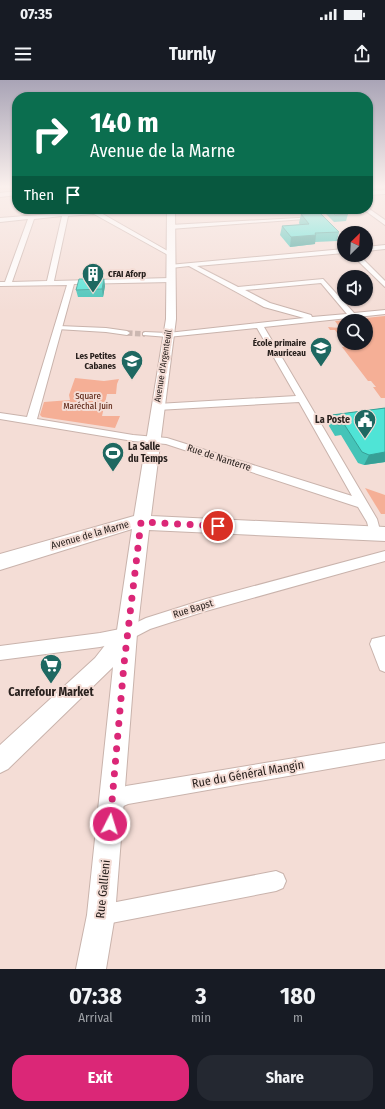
<!DOCTYPE html>
<html lang="en">
<head>
<meta charset="utf-8">
<style>
	body { margin:0; font-family:"Fira Sans Condensed",sans-serif; background:#242831; color:#f1f3f6; height:100vh; display:flex; flex-direction:column; font-size:15px; white-space:nowrap }
	* { box-sizing:border-box; margin:0 }
	p { font-size:13px; color:#9ea1a6 }
	.icon { flex:none; width:22px; height:22px; fill:none; stroke:currentColor; stroke-width:2; stroke-linecap:round; stroke-linejoin:round }
	.map { position:relative; height:889px; overflow:hidden }
	.side { display:flex; flex-direction:column; background:#171b24; flex:1 }
	.side>* { flex:none }
	.guide { position:absolute; left:12px; top:12px; width:361px; height:122px; border-radius:16px; box-shadow:0 1px 3px #0004; background:#0b6e4f; color:#fff; overflow:hidden }
	.needle { width:26px; rotate:24deg }
	.tools { position:absolute; left:337px; top:146px; display:grid; gap:8px }
	.tools a { display:grid; place-items:center; width:36px; height:36px; border-radius:50%; background:#171b24; box-shadow:0 1px 3px #0004; font-size:20px }
	.pin { position:absolute; display:grid; place-items:center; width:34px; height:34px; color:#fff; margin:-17px; border:2px solid #fff; border-radius:50%; box-shadow:0 1px 4px #0007 }
	.me { position:absolute; width:44px; margin:-22px; rotate:5deg; stroke-linejoin:round; filter:drop-shadow(0 0 3px #0008) }
	.turn { display:flex; align-items:center; gap:14px; height:84px; padding:0 12px; font-size:18px }
	.turn .icon { width:52px; height:52px; stroke-width:2.5 }
	.turn b { display:block; font-size:28px; line-height:34px }
	.then { display:flex; align-items:center; height:38px; padding:0 12px; background:#0003; gap:8px; font-size:15px }
	.eta { display:flex; justify-content:space-evenly; align-items:center; height:68px; text-align:center }
	.eta b { font-size:24px; font-weight:700; line-height:28px }
	.action { display:flex; gap:8px; margin-top:auto; padding:8px 12px }
	.action a { flex:1; height:46px; border-radius:16px; background:#db2777; color:#fff; font-size:16px; font-weight:700; line-height:46px; text-align:center }
	.action a+a { background:#242831; color:#f1f3f6 }
	.status { display:flex; justify-content:space-between; align-items:center; height:28px; padding:0 20px; background:#171b24; direction:ltr }
	.status svg { height:11px; fill:currentColor }
	header { display:flex; justify-content:space-between; align-items:center; height:52px; padding:0 12px; background:#171b24; font-size:18px; font-weight:700 }
	.map>svg:first-child { display:block }
	.green { fill:#f5af96 }
	.lines { fill:none; stroke-linecap:round; stroke-linejoin:round }
	.pedestrian-tunnel { stroke:#cbb7b1; stroke-width:5.5; stroke-dasharray:5.5 2.5; stroke-linecap:butt }
	.pedestrian-casing { stroke:#c9b3ac; stroke-width:2 }
	.minor-casing { stroke:#c9b3ac; stroke-width:2 }
	.secondary-casing { stroke:#c9b3ac; stroke-width:2 }
	.pedestrian { fill:#fff; fill-rule:evenodd }
	.minor { fill:#fff; fill-rule:evenodd }
	.secondary { fill:#fff; fill-rule:evenodd }
	.wall { fill:#44c4b8 }
	.shaded-wall { fill:#37a096 }
	.building { fill:#4fe4d6; stroke:#37a096 }
	.route { stroke:#db2777; stroke-width:7; stroke-dasharray:0 12.6 }
	.labels { text-anchor:middle; dominant-baseline:central; stroke-width:4; stroke-linejoin:round; paint-order:stroke }
	.far-poi-label { font-size:9px; font-weight:bold; fill:#29211e; stroke:#f4ddd6; text-anchor:end }
	.far-street-label { font-size:9px; fill:#29211e; stroke:#f4ddd6 }
	.far-park-label { font-size:9px; fill:#4d1200; stroke:#f4ddd6 }
	.poi-label { font-size:10px; font-weight:bold; fill:#29211e; stroke:#f4ddd6; text-anchor:end }
	.street-label { font-size:10px; fill:#29211e; stroke:#f4ddd6 }
	.near-poi-label { font-size:12px; font-weight:bold; fill:#29211e; stroke:#f4ddd6 }
	.near-street-label { font-size:12px; fill:#29211e; stroke:#f4ddd6 }
</style>
</head>
<body>
<div class="status"><b>07:35</b><svg viewBox="0 0 49 12"><path d="M0 12V9h3v3zM5 12V6h3v6zM10 12V3h3v9zM15 12V0h3v12zM26 1h20v11H26zM47 4h2v5h-2z"/></svg></div>
<header><svg class="icon" aria-label="menu" viewBox="0 0 24 24"><path d="M4 6h16M4 12h16M4 18h16"/></svg>Turnly<svg class="icon" aria-label="share" viewBox="0 0 24 24"><path d="M12 15V3M7 8l5-5 5 5M5 13v7h14v-7"/></svg></header>
<div class="map">
<svg width="385" height="889" viewBox="0 0 385 889">
	<rect width="100%" height="100%" fill="#f4ddd6"/>
	<g class="green">
		<polygon points="385,236 385,318 381,318 373,307 376,307 371,301 368,301 342,267 347,266 345,263 366,263 366,241 344,241 344,257 340,257 335,250 330,250 328,247 340,248 335,241"/>
		<polygon points="75,298 104,301 119,299 117,304 116,314 107,314 102,336 120,336 115,348 42,337 40,335 44,322 70,320 69,315"/>
		<polygon points="365,408 385,415 385,434 381,434"/>
	</g>
	<g class="lines">
		<polyline class="pedestrian-tunnel" points="127,253 145,254"/>
		<g class="pedestrian-casing">
			<g id="pedestrian">
				<polygon points="59,246 106,248 127,251 130,253 127,255 106,252 57,249 56,248"/>
				<polygon points="145,252 168,253 171,255 168,257 143,255 143,253"/>
			</g>
		</g>
		<g class="minor-casing">
			<g id="minor">
				<polygon points="385,110 385,114 368,115 368,111"/>
				<polygon points="17,111 17,115 0,117 0,113"/>
				<polygon points="368,128 385,140 385,145 363,129"/>
				<path d="M87 129H94L173 174 168 175 94 134 68 136 54 201 171 198 174 200 171 202 74 204 37 339 133 355 167 358 352 416 299 322 157 330 152 327 157 324 296 316 257 248 168 257 164 255 168 253 304 238 264 227 189 186 171 188 169 187V185L344 169V173L197 186 238 207 323 199 354 233 385 230V234L264 247 377 439 381 454 379 457 375 459 371 457 367 442 358 427 166 364 133 361 0 339V333L27 337 67 205 0 206V202H5L28 139 0 142V138L89 131ZM62 136 47 201 12 202 34 139ZM321 203 347 234 312 237 311 235 270 223 245 210Z"/>
				<polygon points="309,129 315,129 344,160 344,166 318,138 170,149 167,147 170,145 316,137"/>
				<polygon points="385,165 385,169 366,171 366,167"/>
				<polygon points="352,175 359,175 385,201 385,207"/>
				<polygon points="385,471 385,481 206,531 150,549 127,561 100,567 0,580 0,566 100,553 125,548 146,538 206,519"/>
				<polygon points="385,556 385,592 380,590 370,564 372,559"/>
				<polygon points="385,663 385,679 128,724 112,731 106,728 103,722 106,716 126,706"/>
				<polygon points="276,791 283,794 286,801 283,808 276,811 101,845 94,842 91,835 94,828 101,825"/>
			</g>
		</g>
		<g class="secondary-casing">
			<polygon id="secondary" points="167,129 175,129 176,239 151,436 385,447 385,461 149,450 137,554 115,835 106,889 76,889 87,835 113,587 8,689 0,693 0,665 95,578 117,550 132,449 0,490 0,474 134,436 166,239"/>
		</g>
		<use href="#pedestrian" class="pedestrian"/>
		<use href="#minor" class="minor"/>
		<use href="#secondary" class="secondary"/>
	</g>
	<g class="wall">
		<polygon points="321,129 342,129 348,134 346,141 334,142"/>
		<polygon points="301,134 339,152 337,161 315,162 315,164 290,167 280,155 282,146 300,145 299,143"/>
		<polygon points="104,199 105,206 103,217 78,217 76,210"/>
		<polygon points="385,328 385,382 364,385 358,383 341,355 335,356 329,346 332,335"/>
	</g>
	<g class="shaded-wall">
		<polygon points="316,155 315,164 290,167 291,157"/>
		<polygon points="104,199 105,206 103,217 102,209"/>
		<polygon points="385,372 385,382 364,385 369,375"/>
	</g>
	<g class="building">
		<polygon points="329,129 342,129 348,134 335,135"/>
		<polygon points="320,133 339,152 315,153 316,155 291,157 282,146 309,144 301,134"/>
		<polygon points="79,199 104,199 102,209 76,210"/>
		<polygon points="385,328 385,372 369,375 362,372 344,344 338,345 332,335"/>
	</g>
	<linearGradient id="sky" x2="0" y2="1"><stop stop-color="#a9a4b6"/><stop offset="0.46" stop-color="#faf0ed"/><stop offset="1" stop-color="#faf0ed" stop-opacity="0"/></linearGradient>
	<rect width="385" height="231" fill="url(#sky)"/>
	<g class="lines">
		<polyline class="route" points="110,744 124,584 141,442 218,446"/>
	</g>
	<defs>
		<g id="building-pin" transform="scale(1.15)"><path d="M0 17L-7.5 6A9.5 9.5 0 1 1 7.5 6Z" fill="#1e6861" stroke="#f4ddd6"/><path d="M-4-6H4V6H1V3H-1V6H-4ZM-2.5-4.3h1.7v1.8h-1.7ZM.8-4.3h1.7v1.8H.8ZM-2.5-1h1.7V.8h-1.7ZM.8-1h1.7V.8H.8Z" fill="#fff"/></g>
		<g id="school-pin" transform="scale(1.15)"><path d="M0 17L-7.5 6A9.5 9.5 0 1 1 7.5 6Z" fill="#1e6861" stroke="#f4ddd6"/><path d="M0-5L7-2L0 1L-7-2ZM-4 1L0 2.5L4 1V4Q0 6-4 4Z" fill="#fff"/></g>
		<g id="civic-pin" transform="scale(1.15)"><path d="M0 17L-7.5 6A9.5 9.5 0 1 1 7.5 6Z" fill="#1e6861" stroke="#f4ddd6"/><path d="M-.6-6.5H3V-4.5H.6V-3L4-1V1h2V6H-6V1h2V-1L-.6-3ZM-1.2 2.5V6h2.4V2.5Z" fill="#fff"/></g>
		<g id="stadium-pin" transform="scale(1.15)"><path d="M0 17L-7.5 6A9.5 9.5 0 1 1 7.5 6Z" fill="#1e6861" stroke="#f4ddd6"/><path d="M0-5a6.5 5 0 1 0 0 10a6.5 5 0 1 0 0-10ZM-3.5-1.8h7v3.6h-7Z" fill="#fff"/></g>
		<g id="supermarket-pin" transform="scale(1.15)"><path d="M0 17L-7.5 6A9.5 9.5 0 1 1 7.5 6Z" fill="#1e6861" stroke="#f4ddd6"/><path d="M-6-5.5h2.5l.6 2H6L4.5 2H-2.5L-4.4-4H-6ZM-1.5 3.2a1.3 1.3 0 1 0 .1 0ZM3 3.2a1.3 1.3 0 1 0 .1 0Z" fill="#fff"/></g>
	</defs>
	<g fill-rule="evenodd">
		<use href="#building-pin" x="93" y="194"/>
		<use href="#school-pin" x="321" y="268"/>
		<use href="#school-pin" x="132" y="281"/>
		<use href="#civic-pin" x="365" y="340"/>
		<use href="#stadium-pin" x="113" y="373"/>
		<use href="#supermarket-pin" x="51" y="585"/>
	</g>
	<g class="labels">
		<g class="far-poi-label">
			<text x="108" y="194" text-anchor="start">CFAI Aforp</text>
			<text x="306" y="263">École primaire<tspan x="306" dy="10">Mauriceau</tspan></text>
			<text x="116" y="276">Les Petites<tspan x="116" dy="10">Cabanes</tspan></text>
		</g>
		<g class="far-street-label">
			<text transform="translate(163 286) rotate(-81)">Avenue d'Argenteuil</text>
		</g>
		<g class="far-park-label">
			<text x="88" y="316">Square<tspan x="88" dy="10">Maréchal Juin</tspan></text>
		</g>
		<g class="poi-label">
			<text x="350" y="340">La Poste</text>
			<text x="128" y="367" text-anchor="start">La Salle<tspan x="128" dy="12">du Temps</tspan></text>
		</g>
		<g class="street-label">
			<text transform="translate(219 378) rotate(18)">Rue de Nanterre</text>
			<text transform="translate(90 455) rotate(-16)">Avenue de la Marne</text>
			<text transform="translate(193 529) rotate(-17)">Rue Bapst</text>
		</g>
		<g class="near-poi-label">
			<text x="51" y="612">Carrefour Market</text>
		</g>
		<g class="near-street-label">
			<text transform="translate(248 694) rotate(-10)">Rue du Général Mangin</text>
			<text transform="translate(103 809) rotate(-84)">Rue Gallieni</text>
		</g>
	</g>
</svg>
<div class="tools">
<a><svg class="needle" viewBox="-14 -14 28 28"><path d="M0-13l5 13h-10z" fill="#e53935"/><path d="M0 13l5-13h-10z" fill="#9ea1a6"/></svg></a>
<a><svg class="icon" aria-label="sound" viewBox="0 0 24 24"><path d="M4 9h4l5-4v14l-5-4H4zM17 9q2 3 0 6"/></svg></a>
<a><svg class="icon" aria-label="search" viewBox="0 0 24 24"><circle cx="10" cy="10" r="6"/><path d="M15 15l6 6"/></svg></a>
</div>
<div class="pin" style="left:218px;top:446px;background:#d93025"><svg class="icon" aria-label="arrive" viewBox="0 0 24 24"><path d="M6 21V4h12l-3 4 3 4H6"/></svg></div>
<svg class="me" style="left:110px;top:744px" viewBox="-20 -20 40 40"><circle r="17" fill="#db2777" stroke="#fff" stroke-width="3"/><path d="M0-11L8 9 0 5-8 9z" fill="#fff"/></svg>
<div class="guide">
<div class="turn"><svg class="icon" aria-label="right" viewBox="0 0 24 24"><path d="M7 20v-9h11M14 6l5 5-5 5"/></svg><div><b>140 m</b>Avenue de la Marne</div></div>
<div class="then">Then<svg class="icon" aria-label="arrive" viewBox="0 0 24 24"><path d="M6 21V4h12l-3 4 3 4H6"/></svg></div>
</div>
</div>
<section class="side">
<div class="eta">
<div><b>07:38</b><p>Arrival</p></div>
<div><b>3</b><p>min</p></div>
<div><b>180</b><p>m</p></div>
</div>
<div class="action"><a>Exit</a><a>Share</a></div>
</section>
</body>
</html>
